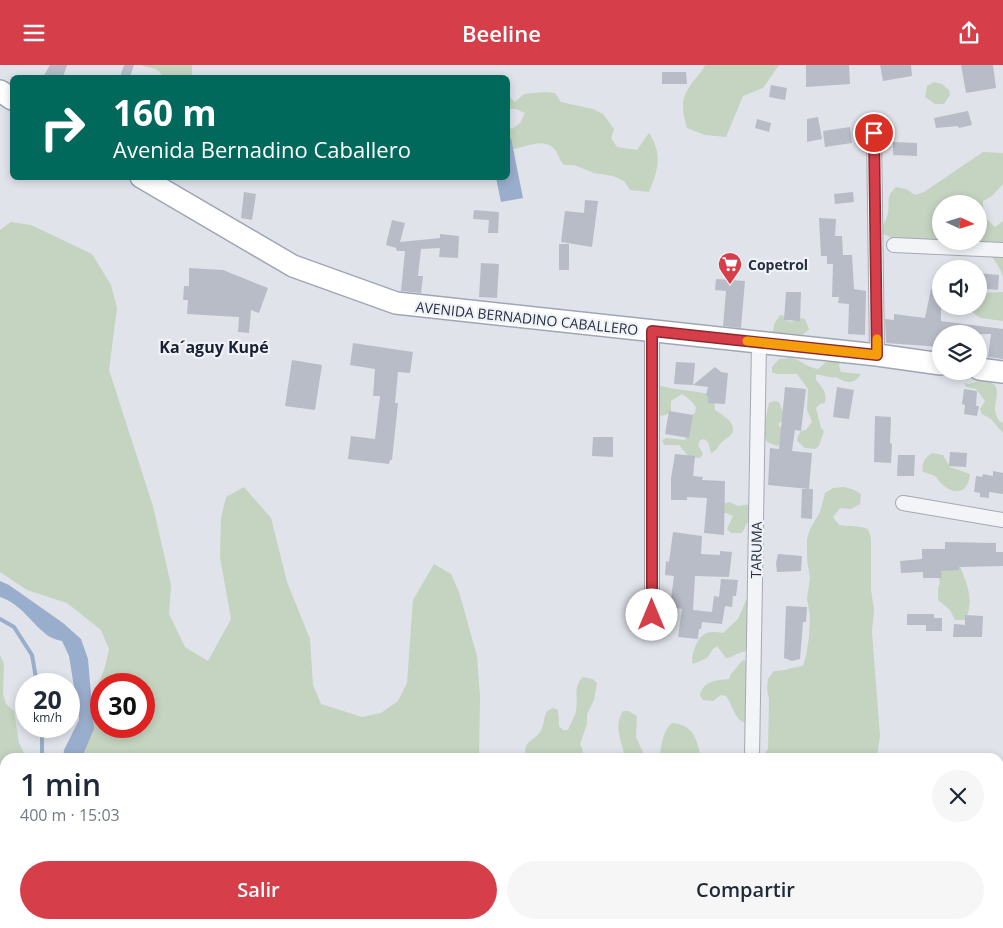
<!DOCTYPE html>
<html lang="es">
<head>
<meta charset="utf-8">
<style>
	body { margin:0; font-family:"Open Sans",sans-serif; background:#f6f6f7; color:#1f2937; height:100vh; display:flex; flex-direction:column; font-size:19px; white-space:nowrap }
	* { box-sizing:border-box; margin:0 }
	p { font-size:16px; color:#747a83 }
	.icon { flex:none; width:28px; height:28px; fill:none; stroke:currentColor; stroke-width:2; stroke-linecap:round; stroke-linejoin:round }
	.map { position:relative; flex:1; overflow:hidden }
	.drawer { position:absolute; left:0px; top:688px; width:1004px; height:176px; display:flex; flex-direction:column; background:#fff; border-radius:15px 15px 0 0; box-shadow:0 2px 8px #0003 }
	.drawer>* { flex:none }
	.top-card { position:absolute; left:10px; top:10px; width:500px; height:105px; border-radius:8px; box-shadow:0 2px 8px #0003; background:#00695c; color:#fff; overflow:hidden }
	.needle { width:32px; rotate:94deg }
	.fabs { position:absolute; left:932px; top:130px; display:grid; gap:10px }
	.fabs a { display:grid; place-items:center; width:55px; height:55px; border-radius:50%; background:#fff; box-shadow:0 2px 8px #0003; font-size:25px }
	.speed { position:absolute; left:15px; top:608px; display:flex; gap:10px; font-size:25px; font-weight:700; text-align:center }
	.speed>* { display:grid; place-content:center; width:65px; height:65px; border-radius:50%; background:#fff; box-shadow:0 2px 8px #0003; line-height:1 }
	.speed small { font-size:12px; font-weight:400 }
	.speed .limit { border:8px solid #d22; background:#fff; color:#111 }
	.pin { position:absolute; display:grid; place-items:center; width:42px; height:42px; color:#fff; margin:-21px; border:2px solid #fff; border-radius:50%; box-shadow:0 1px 5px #0007 }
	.me { position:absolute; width:55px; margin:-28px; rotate:0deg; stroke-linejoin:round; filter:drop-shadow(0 0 4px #0008) }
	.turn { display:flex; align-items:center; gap:18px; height:105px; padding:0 20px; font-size:22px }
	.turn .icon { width:65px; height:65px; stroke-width:2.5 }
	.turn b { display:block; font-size:35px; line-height:42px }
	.round { display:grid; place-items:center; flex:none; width:52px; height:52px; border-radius:26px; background:#f6f6f7 }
	.overview { display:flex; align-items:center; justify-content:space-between; height:85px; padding:0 20px }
	h1 { font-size:30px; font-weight:600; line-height:38px }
	.primary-button { display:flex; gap:10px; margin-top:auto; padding:10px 20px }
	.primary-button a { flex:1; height:58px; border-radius:30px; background:#d63e4a; color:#fff; font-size:20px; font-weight:600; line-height:58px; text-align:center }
	.primary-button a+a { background:#f6f6f7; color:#1f2937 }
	header { display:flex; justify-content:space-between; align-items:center; height:65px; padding:0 20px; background:#d63e4a; color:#fff; font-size:22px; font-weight:600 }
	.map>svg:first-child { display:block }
	.green { fill:#c4d4c0; fill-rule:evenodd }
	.water { fill:#99aecc }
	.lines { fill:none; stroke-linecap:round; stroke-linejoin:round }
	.stream { stroke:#99aecc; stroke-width:4 }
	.building { fill:#b7bcc7 }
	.minor-casing { stroke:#a5a9b4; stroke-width:16 }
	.primary-casing { stroke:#9ea6b6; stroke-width:24 }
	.minor { stroke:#f3f4f8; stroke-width:14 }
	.primary { stroke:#fff; stroke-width:21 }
	.route-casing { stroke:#8b2830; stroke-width:12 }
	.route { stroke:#d63e4a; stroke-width:9 }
	.slow { stroke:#f59e0b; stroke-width:9 }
	.labels { text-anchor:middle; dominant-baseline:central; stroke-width:4.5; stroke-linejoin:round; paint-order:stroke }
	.poi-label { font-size:14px; font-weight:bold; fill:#272f42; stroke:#eff2f7; text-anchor:start }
	.street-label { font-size:14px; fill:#272f42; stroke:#eff2f7 }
	.quarter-label { font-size:16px; font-weight:bold; fill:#1a2033; stroke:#eff2f7 }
</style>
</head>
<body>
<header><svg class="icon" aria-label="menu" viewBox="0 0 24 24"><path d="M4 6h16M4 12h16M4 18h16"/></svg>Beeline<svg class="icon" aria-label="share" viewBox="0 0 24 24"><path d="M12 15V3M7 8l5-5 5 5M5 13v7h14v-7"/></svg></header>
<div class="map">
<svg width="1003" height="863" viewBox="0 0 1003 863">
	<rect width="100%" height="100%" fill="#e0e3ea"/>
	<g class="green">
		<path d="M141 0H192V11L194 12H163C156 0 152 5 141 0Z"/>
		<path d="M705 0H779L763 23 743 31 726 72 705 70 687 63C683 49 680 37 688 24 693 15 701 9 705 0Z"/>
		<polygon points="934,17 942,19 949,25 950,30 944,39 935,39 925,32 927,21"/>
		<path d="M545 27 555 28 561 37 593 44 603 49 614 64 611 73 617 82 637 85 649 68C663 89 658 106 649 127L630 125 624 116 613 111 594 108 574 100H564C559 95 559 91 556 86 544 69 523 85 508 84V61L512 64 520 58 525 48 516 44H508V30L515 37 524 29Z"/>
		<path d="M983 87 1003 88V119L992 131 983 136C983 148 985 154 995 162L1003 156V212C998 196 988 186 975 176H979V139H941V176L944 182 937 190 906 184 899 176 881 168C882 161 887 154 888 148 890 135 885 133 896 122L906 124 915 130 924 127Z"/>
		<path d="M11 157 31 160 92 189 111 220 117 243 109 305 153 441 171 520 169 549 185 582 208 596 231 554 220 492 221 453 226 432 244 422 271 453 287 517 310 574 313 620 321 639 362 652 381 648 398 636 407 618 413 535 434 499 451 509 459 527 477 591 480 632 479 692H74L75 679 105 602 109 584 101 565 67 538 27 525 0 507V165ZM101 619H144V661H101Z"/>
		<polygon points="1003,227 1003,256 980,253 964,241 979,241 979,228"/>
		<polygon points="780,250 785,251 787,256 792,257 801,253 805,254 809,264 801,272 773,268 774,259"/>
		<path d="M791 293C802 295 805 302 818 304L826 297 836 294 840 297 839 302 841 307 861 309C854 320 846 318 836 312 829 314 823 309 816 310V315C822 322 827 327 825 338L820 339 816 343 821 363 824 366 819 381 815 384 805 383 797 376 798 371 801 366 806 365 812 357 807 345 808 324 797 309H777L772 307V302L779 294Z"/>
		<path d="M983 315C1003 318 996 331 995 344 995 348 997 352 999 356L1003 358V368L991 354 982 349 980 344 985 336 976 324 966 322 964 318 969 319Z"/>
		<path d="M661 321C678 326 698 325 714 331L715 345C723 351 735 356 733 367 730 372 727 373 723 376 718 380 718 385 711 388L708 377 704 374 700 375 698 380 703 389 700 393C685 392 688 390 679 380H664L662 375 667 373 684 375 688 372 691 351 695 348 696 342C693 337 687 332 682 329L671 336V347C661 353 656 351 647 345L644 335 645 329Z"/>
		<polygon points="774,336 779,337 786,354 778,359 781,363 781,378 777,381 767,377 765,372 764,360 769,338"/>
		<path d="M932 388 943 390 950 402 970 409C968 428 956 431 943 420 939 417 938 413 935 411 931 409 927 408 923 407 921 399 925 392 932 388Z"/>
		<path d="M843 422 852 424 861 429 860 439 851 444 840 443 833 452 839 460C849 462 858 460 868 464L871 473V525L874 545 872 567 880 671 877 692H762L768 684 769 634 767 624 768 614 774 606C785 606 792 602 803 601L806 591 809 572 810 552 807 533 810 514 807 494V474L810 464 820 447 825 428 833 423Z"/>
		<polygon points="729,437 738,441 751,439 752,449 742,468 731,468 727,464 733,451 726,448 719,448 719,440"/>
		<path d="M936 499 960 501C967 520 975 536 965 555H955L950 545 938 535V523L940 518Z"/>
		<path d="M746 535H751L750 585C746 587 743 586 740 588 734 589 732 593 726 593L717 581 713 584 707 593 693 599C690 592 697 574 703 570 709 566 716 567 723 568L738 554Z"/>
		<polygon points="0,590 4,599 3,629 6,639 14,646 19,678 26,692 5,692 5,781 3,782 0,780"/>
		<path d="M743 595 752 598 746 658C734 655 733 640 726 631L721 630 713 636 703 635 700 631C702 616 717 615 729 614L731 609Z"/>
		<path d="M583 612 593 614 597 618 594 635 587 649V659L580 679 582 683 583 692H524C525 689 525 684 526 681 530 674 539 672 542 663 546 654 542 647 553 643L558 645 559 661 563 665H568C570 659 575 652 576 646 579 635 572 622 583 612Z"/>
		<path d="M623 646H628L637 651 636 672 645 692H625C622 677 613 660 623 646Z"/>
		<path d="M672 658C694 660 696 673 701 692H659C662 681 662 666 672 658Z"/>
		<polygon points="1003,788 1003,863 924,863 921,859 999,859 999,789"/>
		<polygon points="113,859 526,859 517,863 116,863"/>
		<polygon points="533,859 671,859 659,863 532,863"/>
	</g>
	<g class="water">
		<polygon points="508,73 511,73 523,133 501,137 496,113 508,112"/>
		<path d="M0 516 9 520 63 558 81 574 88 594 94 664 82 692H63L64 685 79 655V636L75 628 69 591 62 576C58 575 54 574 50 572 32 560 22 539 0 532Z"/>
		<polygon points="762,859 875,859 909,863 744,863"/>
	</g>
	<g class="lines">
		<g class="stream">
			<polyline points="0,554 14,562 32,590 37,619"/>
			<polyline points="42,692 42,661"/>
		</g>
	</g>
	<g class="building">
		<polygon points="50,0 67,0 63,12 43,12"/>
		<polygon points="124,0 134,0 130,12 120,12"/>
		<polygon points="806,0 849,0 850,19 806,22"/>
		<polygon points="880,0 911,0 912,11 883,16"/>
		<polygon points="961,0 993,0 996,23 966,28"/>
		<polygon points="662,7 686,7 687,19 662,19"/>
		<polygon points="771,20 787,23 785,35 769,32"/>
		<polygon points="968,46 972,60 959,63 958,61 936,63 934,53"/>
		<polygon points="818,52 822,74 807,77 807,54"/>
		<polygon points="757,54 771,58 769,67 755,63"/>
		<polygon points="850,62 852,78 825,82 823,66"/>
		<polygon points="893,77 917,78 917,91 893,90"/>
		<polygon points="244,127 256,129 252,155 241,153"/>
		<polygon points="853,127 854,137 835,139 834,129"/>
		<polygon points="585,135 598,136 592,182 561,177 565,146 584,148"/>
		<polygon points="474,145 499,147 498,168 488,168 489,155 473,154"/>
		<polygon points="819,153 836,154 835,171 842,171 843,190 852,190 854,224 866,226 865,270 848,269 849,239 838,238 839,232 832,232 833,199 827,199 827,191 821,191"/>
		<polygon points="392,155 405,158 400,177 440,173 440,169 459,171 458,193 439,192 440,183 421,184 418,211 423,211 421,228 401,226 405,186 397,186 396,183 386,180"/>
		<rect x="559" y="179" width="10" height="26"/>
		<polygon points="481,198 499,199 497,233 479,232"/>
		<polygon points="189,203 223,205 268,223 259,248 251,245 249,268 238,267 239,252 187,249 188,235 183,235 184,221 189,221"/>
		<polygon points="979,208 999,210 998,225 979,223"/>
		<polygon points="716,214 745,216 741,263 723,261 726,226 715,225"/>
		<polygon points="931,224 940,226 938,236 941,236 941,256 1003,264 1003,294 988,292 991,269 941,269 941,282 886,278 885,254 894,255 894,249 925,253"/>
		<polygon points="786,227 801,227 800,256 784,255"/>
		<polygon points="353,278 413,287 410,308 398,307 395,338 398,338 392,395 390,395 389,399 348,394 351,371 375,374 380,331 373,331 375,304 350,300"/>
		<polygon points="292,295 322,300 315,345 285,341"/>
		<polygon points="676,297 695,298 693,320 674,319"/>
		<polygon points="715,302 721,307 728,308 725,339 708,338 708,331 706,331 708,322 693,320"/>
		<polygon points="785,322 806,324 801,366 795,365 792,386 812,388 809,424 768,420 770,383 779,384"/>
		<polygon points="837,322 854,325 849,354 833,352"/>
		<polygon points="964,324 977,326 976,341 979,341 977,351 964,349 965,340 962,339"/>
		<polygon points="669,346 693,350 689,373 665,369"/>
		<polygon points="875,351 891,352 890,378 892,379 891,398 874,397"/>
		<polygon points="593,372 613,372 613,392 592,391"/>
		<polygon points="950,387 967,388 966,402 949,401"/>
		<polygon points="675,389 695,391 693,411 703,412 702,415 725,416 724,470 704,468 707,433 687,432 687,435 671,435 671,413"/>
		<polygon points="898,390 915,390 914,411 897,411"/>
		<polygon points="993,406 1003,408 1003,429 989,427 989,433 980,432 980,428 974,427 976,411 982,412 983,409 993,411"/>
		<polygon points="802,424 813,424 812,454 801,453"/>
		<polygon points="673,467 702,471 701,489 720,490 720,486 732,487 729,512 695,511 693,545 712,547 714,531 719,532 721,514 738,515 736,531 733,531 732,542 725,541 722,559 702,557 701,564 699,564 698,574 678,572 682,544 670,542 674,511 665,510 666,496 669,497"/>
		<polygon points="945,477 996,478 996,487 1003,487 1003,501 959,502 959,505 941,506 942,513 923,513 923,507 901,508 900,496 922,494 922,484 945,484"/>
		<polygon points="778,489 802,491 801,506 777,507 776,498"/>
		<polygon points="786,541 807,542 806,557 803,557 800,594 792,596 784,593"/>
		<polygon points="907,549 934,549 934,553 942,553 942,566 926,566 926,560 907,560"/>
		<polygon points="965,550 983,551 982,572 953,572 954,559 965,560"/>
	</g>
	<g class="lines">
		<g class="minor-casing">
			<g id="minor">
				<polyline points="874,68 877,290"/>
				<polyline points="894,180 1003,185"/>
				<polyline points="903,438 1003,455"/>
				<polyline points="652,551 652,266"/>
				<polyline points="752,692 759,278"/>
			</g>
		</g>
		<g class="primary-casing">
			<g id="primary">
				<polyline points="0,26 12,34"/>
				<polyline points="141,112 293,201 396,238 877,290 941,299"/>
				<polyline points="979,304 1003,307"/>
			</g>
		</g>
		<use href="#minor" class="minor"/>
		<use href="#primary" class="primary"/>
	</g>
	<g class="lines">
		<g class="route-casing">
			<polyline id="route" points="652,550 652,266 877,290 874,68"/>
		</g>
		<use href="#route" class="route"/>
		<polyline class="slow" points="747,276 877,290 877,274"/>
	</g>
	<defs>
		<g id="supermarket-pin" transform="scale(1.25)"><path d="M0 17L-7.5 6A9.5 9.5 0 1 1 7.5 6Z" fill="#d63e4a" stroke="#eff2f7"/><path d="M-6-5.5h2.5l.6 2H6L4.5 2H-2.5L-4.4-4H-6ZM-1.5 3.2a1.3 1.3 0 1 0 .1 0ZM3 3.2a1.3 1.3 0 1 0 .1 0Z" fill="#fff"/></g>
	</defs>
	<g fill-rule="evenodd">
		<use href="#supermarket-pin" x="730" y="199"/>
	</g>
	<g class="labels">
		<g class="poi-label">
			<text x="748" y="199">Copetrol</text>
		</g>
		<g class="street-label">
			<text transform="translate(527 253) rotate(6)">AVENIDA BERNADINO CABALLERO</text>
			<text transform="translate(756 485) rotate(-89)">TARUMA</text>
		</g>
		<g class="quarter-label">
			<text x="214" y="282">Ka´aguy Kupé</text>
		</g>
	</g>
</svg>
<div class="fabs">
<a><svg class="needle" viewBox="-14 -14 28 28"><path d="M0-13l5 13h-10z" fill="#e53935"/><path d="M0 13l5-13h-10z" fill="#747a83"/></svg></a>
<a><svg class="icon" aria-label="sound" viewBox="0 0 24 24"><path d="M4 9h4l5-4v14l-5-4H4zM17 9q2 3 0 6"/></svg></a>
<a><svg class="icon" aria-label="layers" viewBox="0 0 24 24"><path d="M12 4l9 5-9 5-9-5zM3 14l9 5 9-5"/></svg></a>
</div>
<div class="speed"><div>20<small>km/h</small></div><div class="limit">30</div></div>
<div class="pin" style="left:874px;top:68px;background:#d93025"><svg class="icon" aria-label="arrive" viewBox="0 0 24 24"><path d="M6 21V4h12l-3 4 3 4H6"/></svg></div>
<svg class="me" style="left:652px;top:550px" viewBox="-20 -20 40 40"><circle r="19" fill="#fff"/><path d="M0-13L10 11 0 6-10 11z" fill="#d63e4a"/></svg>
<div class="top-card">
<div class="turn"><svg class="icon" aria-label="right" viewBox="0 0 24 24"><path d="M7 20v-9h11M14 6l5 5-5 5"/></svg><div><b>160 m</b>Avenida Bernadino Caballero</div></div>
</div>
<section class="drawer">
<div class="overview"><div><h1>1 min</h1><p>400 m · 15:03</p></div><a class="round"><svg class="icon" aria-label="close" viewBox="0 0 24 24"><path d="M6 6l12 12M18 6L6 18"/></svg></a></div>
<div class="primary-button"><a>Salir</a><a>Compartir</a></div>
</section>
</div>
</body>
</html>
